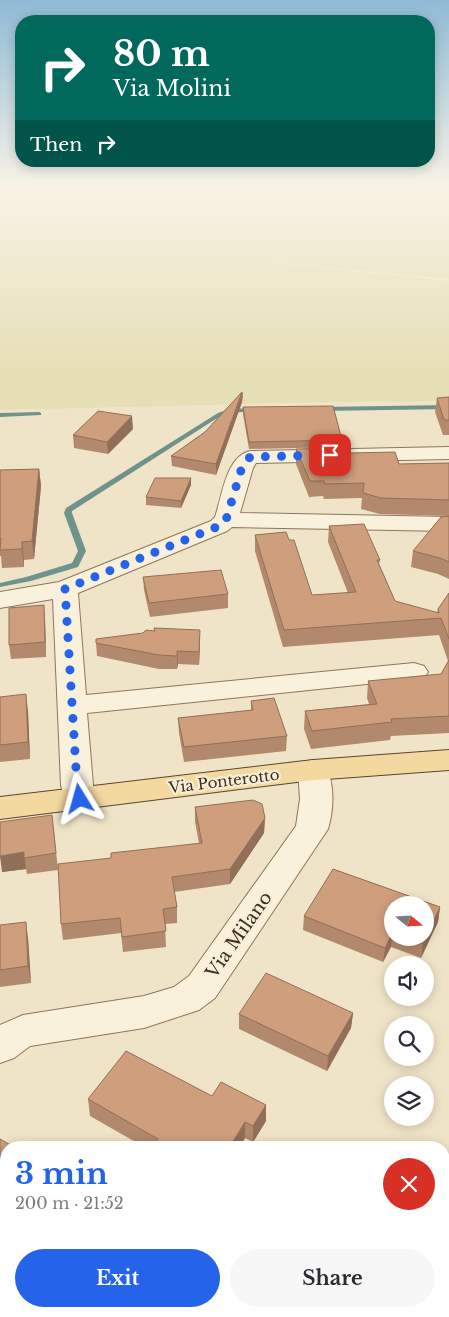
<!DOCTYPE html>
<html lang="en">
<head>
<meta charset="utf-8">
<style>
	body { margin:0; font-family:"Libre Baskerville",serif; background:#f7f7f7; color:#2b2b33; height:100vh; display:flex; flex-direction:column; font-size:19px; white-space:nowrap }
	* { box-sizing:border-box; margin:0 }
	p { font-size:16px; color:#7c7c81 }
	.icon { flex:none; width:28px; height:28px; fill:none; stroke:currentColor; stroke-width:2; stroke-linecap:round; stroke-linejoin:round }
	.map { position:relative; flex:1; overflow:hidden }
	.drawer { position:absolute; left:0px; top:1141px; width:450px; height:176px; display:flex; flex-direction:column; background:#fff; border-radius:20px 20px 0 0; box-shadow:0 2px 12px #0003 }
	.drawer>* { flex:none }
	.banner { position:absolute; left:15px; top:15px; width:420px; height:152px; border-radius:20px; box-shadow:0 2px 12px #0003; background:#00695c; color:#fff; overflow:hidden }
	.needle { width:32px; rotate:108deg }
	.controls { position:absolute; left:384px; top:896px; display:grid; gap:10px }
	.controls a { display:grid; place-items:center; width:50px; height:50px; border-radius:50%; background:#fff; box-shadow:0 2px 12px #0003; font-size:25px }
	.pin { position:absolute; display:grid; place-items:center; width:42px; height:42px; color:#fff; margin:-21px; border-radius:10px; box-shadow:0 2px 8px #0006 }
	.me { position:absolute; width:55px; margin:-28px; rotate:352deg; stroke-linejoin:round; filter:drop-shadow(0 0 4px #0008) }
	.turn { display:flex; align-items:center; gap:18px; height:105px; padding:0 15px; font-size:22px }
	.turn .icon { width:65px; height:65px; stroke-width:2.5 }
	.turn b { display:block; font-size:35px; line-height:42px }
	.then { display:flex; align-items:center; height:48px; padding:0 15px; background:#0003; gap:10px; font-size:19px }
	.round { display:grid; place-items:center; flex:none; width:52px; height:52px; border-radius:26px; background:#f7f7f7 }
	.overview { display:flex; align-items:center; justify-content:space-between; height:85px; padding:0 15px }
	h1 { font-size:30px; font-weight:700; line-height:38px; color:#2563eb }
	.button { display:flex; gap:10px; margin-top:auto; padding:10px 15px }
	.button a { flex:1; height:58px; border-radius:30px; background:#2563eb; color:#fff; font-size:20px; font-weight:700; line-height:58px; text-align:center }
	.button a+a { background:#f7f7f7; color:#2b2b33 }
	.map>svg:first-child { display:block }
	.farmland { fill:#e6deb5 }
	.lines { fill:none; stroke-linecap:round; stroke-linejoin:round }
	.stream { fill:#6f938a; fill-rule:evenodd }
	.minor-casing { stroke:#8d765c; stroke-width:2 }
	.major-casing { stroke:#5b4430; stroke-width:2 }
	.minor { fill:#faf1dc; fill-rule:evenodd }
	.major { fill:#f3d9a0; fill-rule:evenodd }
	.wall { fill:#b2896c; fill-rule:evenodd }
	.shaded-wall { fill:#916f58 }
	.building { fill:#cf9f7d; stroke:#916f58 }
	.route { stroke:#2563eb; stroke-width:9; stroke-dasharray:0 16.2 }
	.labels { text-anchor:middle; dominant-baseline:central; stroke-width:4.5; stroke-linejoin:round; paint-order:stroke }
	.street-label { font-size:15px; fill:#3d2e20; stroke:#f7eed8 }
	.near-street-label { font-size:18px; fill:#3d2e20; stroke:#f7eed8 }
</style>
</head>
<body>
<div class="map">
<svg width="449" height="1317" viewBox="0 0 449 1317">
	<rect width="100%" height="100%" fill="#f0e4c8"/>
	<polygon class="farmland" points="0,188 449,188 449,279 270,262 271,263 449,281 449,401 325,402 0,410"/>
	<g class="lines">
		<g class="stream">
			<polygon points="449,405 449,409 322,411 319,409 322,407"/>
			<polygon points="254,408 256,409 256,411 230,413 222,415 72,511 72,513 86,551 78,567 31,581 0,587 0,583 26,577 72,563 78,551 64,513 66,508 218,413 229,409"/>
			<polygon points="39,412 41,413 41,415 0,417 0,413"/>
		</g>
		<g class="minor-casing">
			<g id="minor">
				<path d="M449 447V459L256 463 253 468 240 513 449 517V531L232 527 227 531 78 593 86 695 414 663 424 666 428 672 424 678 87 713 93 785 96 799 91 807 80 810 69 807 64 799 61 785 53 599 0 608V592L59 582 211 521 215 517C222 497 226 456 250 451Z"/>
				<path d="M313 760 324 763C335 781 334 809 328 829L215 998 199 1010 144 1028 30 1046 14 1058 0 1063V1025L23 1015 144 996 174 987 189 976 296 826 300 799 298 770 302 763Z"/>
			</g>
		</g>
		<g class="major-casing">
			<polygon id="major" points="449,750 449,770 313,780 0,819 0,797 313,760"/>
		</g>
		<use href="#minor" class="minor"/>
		<use href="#major" class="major"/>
	</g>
	<g class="wall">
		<polygon points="243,392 242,402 216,475 172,466 171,456 205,432"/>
		<polygon points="449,397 449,435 443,435 435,412 437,398"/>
		<polygon points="243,407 342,440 342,447 249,449 243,414"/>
		<polygon points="133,429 108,454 74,448 73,435"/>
		<polygon points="296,449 349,453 399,464 449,463 449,516 380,514 361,509 362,498 324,499 323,496 309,497 296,464"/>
		<polygon points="39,469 41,486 34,559 24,560 24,567 2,568 1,556 0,556 0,470"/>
		<polygon points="191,478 191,485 181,508 146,505 146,497"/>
		<polygon points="449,516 449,579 438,574 411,567 413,551"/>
		<polygon points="329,526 380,560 379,564 395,601 437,613 438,609 449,593 449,733 391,736 390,740 311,749 304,729 305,711 369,704 367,698 368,681 441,674 448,661 439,635 283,647 255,551 255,535 312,595 348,593 328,542"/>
		<polygon points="143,577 228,594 228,608 150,617 144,590"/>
		<polygon points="45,620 46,657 11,659 9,645"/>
		<polygon points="96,643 200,643 199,665 178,664 177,669 159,669 97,656"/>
		<polygon points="0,697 28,711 30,759 0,762"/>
		<polygon points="251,701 287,736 286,751 184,762 179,733 178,718 251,710"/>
		<polygon points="195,807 265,818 264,833 230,884 174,892 177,907 177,923 165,924 166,947 123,952 121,933 63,940 61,924 111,858 199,843 195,822"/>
		<polygon points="54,832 58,870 27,874 26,869 2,872"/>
		<path d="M333 869 440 907 438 922 421 958 391 947 383 962 303 930 304 916ZM392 905H425V938H392Z"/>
		<polygon points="0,925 28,938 31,983 0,987"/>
		<polygon points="353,1013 351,1028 327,1071 239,1029 239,1014"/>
		<polygon points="212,1096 266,1105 266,1121 253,1142 245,1138 239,1148 146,1148 90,1116 88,1099"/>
		<polygon points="0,1139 6,1148 6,1297 0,1293"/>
	</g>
	<g class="shaded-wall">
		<polygon points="243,392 242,402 216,475 216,464"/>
		<polygon points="132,416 133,429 108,454 107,442"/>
		<polygon points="39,469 41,486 34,559 32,541"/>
		<polygon points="191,478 191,485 181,508 181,501"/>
		<polygon points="22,542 24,560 24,567 22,549"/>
		<polygon points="44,605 45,620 46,657 45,642"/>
		<polygon points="200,630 200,643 199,665 199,652"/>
		<polygon points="177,651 178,664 177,669"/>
		<polygon points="26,694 28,711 30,759 28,742"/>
		<polygon points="265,818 264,833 230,884 230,869"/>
		<polygon points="24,852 26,869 2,872 0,856"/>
		<polygon points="440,907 438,922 421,958 423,944"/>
		<polygon points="26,922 28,938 31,983 28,966"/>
		<polygon points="392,934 391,947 383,962 385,948"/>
		<polygon points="353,1013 351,1028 327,1071 328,1056"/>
		<polygon points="266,1105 266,1121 253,1142 253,1126"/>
		<polygon points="245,1122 245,1138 239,1148 229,1148"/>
	</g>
	<g class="building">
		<polygon points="242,392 216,464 171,456 205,432"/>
		<polygon points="449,397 449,420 444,420 437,398"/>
		<polygon points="333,406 342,440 249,442 243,407"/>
		<polygon points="98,411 132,416 107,442 73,435"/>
		<polygon points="347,448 349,453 395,452 399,464 449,463 449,500 381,498 363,493 364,483 325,484 324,481 310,481 296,449"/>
		<polygon points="39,469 32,541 22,542 22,549 0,550 1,538 0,538 0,470"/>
		<polygon points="155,478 191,478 181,501 146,497"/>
		<polygon points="449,516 449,562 440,558 413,551 441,517"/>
		<polygon points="364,524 380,560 377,560 395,601 439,613 438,609 449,593 449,639 441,618 284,630 255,535 286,532 289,540 294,540 312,595 356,592 329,526"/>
		<polygon points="221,570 228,594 149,603 143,577"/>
		<polygon points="44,605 45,642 9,645 9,608"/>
		<polygon points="154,628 200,630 199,652 177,651 177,656 159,655 96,643 96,639 143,633 146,630 155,631"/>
		<polygon points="449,660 449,716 391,719 392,722 312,731 305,711 377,704 368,681 441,674"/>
		<polygon points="26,694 28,742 0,745 0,697"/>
		<polygon points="274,698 287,736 184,747 178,718 253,710 251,701"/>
		<polygon points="253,800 262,804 265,818 230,869 172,877 177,907 163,909 166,931 122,937 120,918 61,924 58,864 111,858 111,853 202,843 195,807"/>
		<polygon points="52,815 56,853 24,858 24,852 0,856 0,822"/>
		<polygon points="333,869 440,907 423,944 406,938 425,938 425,905 392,905 392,934 385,948 304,916"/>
		<polygon points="26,922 28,966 0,970 0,925"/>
		<polygon points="266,973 353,1013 328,1056 239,1014"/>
		<polygon points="126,1051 212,1096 221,1082 266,1105 253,1126 245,1122 229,1148 152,1148 158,1139 88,1099"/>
		<polygon points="0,1139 16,1148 6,1148 6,1280 0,1276"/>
	</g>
	<linearGradient id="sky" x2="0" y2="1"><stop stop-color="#8fbad6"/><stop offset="0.5" stop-color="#f8f3e6"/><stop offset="1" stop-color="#f8f3e6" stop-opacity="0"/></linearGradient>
	<rect width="449" height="373" fill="url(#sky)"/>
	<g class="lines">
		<polyline class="route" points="80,799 77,785 65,589 219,526 226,520 242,467 250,457 330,455"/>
	</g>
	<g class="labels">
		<g class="street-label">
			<text transform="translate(224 781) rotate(-7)">Via Ponterotto</text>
		</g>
		<g class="near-street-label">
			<text transform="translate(239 935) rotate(-55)">Via Milano</text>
		</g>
	</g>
</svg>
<div class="controls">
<a><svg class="needle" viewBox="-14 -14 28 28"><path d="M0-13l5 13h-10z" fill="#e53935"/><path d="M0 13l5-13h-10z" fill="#7c7c81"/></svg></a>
<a><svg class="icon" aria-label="sound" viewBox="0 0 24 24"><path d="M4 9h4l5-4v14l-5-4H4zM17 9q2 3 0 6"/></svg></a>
<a><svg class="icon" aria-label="search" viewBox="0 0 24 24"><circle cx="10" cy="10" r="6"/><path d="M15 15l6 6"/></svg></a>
<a><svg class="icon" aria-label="layers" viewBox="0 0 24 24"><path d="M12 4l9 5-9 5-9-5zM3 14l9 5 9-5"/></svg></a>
</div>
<div class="pin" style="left:330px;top:455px;background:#d93025"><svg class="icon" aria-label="arrive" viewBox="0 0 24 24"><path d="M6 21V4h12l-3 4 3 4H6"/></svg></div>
<svg class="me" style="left:80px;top:799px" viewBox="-20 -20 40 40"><path d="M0-17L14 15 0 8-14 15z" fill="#2563eb" stroke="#fff" stroke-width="4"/></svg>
<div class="banner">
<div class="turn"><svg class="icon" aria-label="right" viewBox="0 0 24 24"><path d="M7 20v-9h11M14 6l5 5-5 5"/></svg><div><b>80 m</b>Via Molini</div></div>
<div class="then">Then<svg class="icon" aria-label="right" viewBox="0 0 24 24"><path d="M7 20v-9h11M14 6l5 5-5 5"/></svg></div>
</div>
<section class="drawer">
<div class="overview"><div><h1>3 min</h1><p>200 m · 21:52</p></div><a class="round" style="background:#d93025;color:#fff"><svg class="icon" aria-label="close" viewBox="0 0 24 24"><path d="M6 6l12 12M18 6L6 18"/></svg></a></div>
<div class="button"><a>Exit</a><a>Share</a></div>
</section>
</div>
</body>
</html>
